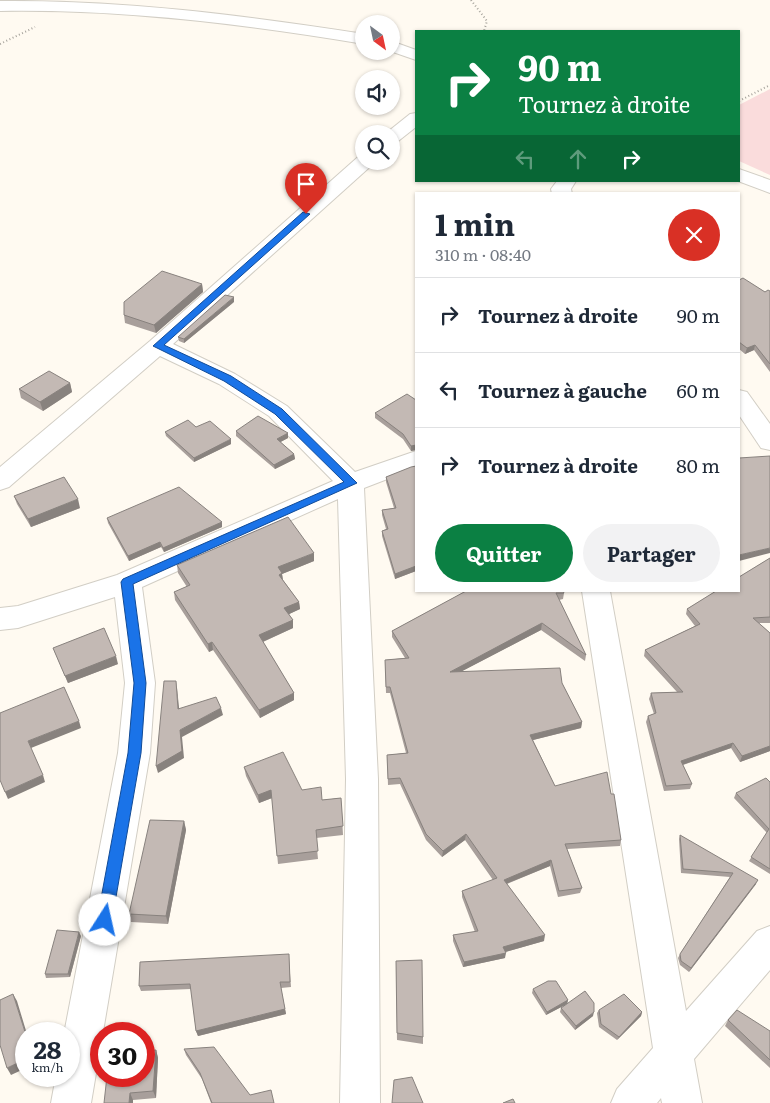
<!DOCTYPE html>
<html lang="fr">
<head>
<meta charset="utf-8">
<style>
	body { margin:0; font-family:Literata,serif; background:#f2f2f3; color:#1f2937; height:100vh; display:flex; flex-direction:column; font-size:19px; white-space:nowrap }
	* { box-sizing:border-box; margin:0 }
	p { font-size:16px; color:#747a83 }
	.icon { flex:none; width:28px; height:28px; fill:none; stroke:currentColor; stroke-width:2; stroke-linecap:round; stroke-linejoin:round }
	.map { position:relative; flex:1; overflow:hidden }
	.side { position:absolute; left:415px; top:192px; width:325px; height:400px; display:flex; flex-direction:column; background:#fff; border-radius:0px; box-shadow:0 1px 4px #0004 }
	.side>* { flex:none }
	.hud { position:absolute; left:415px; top:30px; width:325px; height:152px; border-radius:0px; box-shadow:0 1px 4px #0004; background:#0b8043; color:#fff; overflow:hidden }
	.needle { width:32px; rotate:147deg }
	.fabs { position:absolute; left:355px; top:15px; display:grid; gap:10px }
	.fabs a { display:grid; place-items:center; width:45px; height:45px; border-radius:50%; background:#fff; box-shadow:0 1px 4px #0004; font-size:25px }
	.speed { position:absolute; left:15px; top:1022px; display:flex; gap:10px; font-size:25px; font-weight:700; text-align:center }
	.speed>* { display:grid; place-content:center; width:65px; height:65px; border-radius:50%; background:#fff; box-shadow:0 1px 4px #0004; line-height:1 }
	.speed small { font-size:12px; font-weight:400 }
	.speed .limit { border:8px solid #d22; background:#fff; color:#111 }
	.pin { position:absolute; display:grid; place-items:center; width:42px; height:42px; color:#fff; margin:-51px -21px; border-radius:50% 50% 50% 0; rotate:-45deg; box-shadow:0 0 5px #0007 }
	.pin .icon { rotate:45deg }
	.me { position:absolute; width:55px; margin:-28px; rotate:10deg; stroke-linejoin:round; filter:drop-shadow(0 0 4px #0008) }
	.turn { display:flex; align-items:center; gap:18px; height:105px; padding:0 20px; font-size:22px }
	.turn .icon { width:65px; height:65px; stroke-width:2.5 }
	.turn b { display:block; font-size:35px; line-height:42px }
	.lanes { display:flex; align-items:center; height:48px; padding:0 20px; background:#0003; justify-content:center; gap:25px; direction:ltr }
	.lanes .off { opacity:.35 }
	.round { display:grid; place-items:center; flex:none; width:52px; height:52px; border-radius:26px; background:#f2f2f3 }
	.head { display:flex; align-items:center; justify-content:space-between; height:85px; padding:0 20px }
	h1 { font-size:30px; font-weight:700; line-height:38px }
	.action { display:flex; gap:10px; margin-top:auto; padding:10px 20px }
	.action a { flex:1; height:58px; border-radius:30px; background:#0b8043; color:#fff; font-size:20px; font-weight:700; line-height:58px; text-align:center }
	.action a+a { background:#f2f2f3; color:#1f2937 }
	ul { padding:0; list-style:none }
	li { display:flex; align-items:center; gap:15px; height:75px; padding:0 20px; border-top:1px solid #e0e1e3 }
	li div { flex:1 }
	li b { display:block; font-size:19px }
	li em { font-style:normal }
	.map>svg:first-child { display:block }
	.green { fill:#fadcdc }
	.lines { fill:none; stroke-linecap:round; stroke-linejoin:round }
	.minor-casing { stroke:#d2cec5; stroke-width:2 }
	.path { stroke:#a6a39c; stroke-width:2; stroke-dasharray:1 2.5; stroke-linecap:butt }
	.minor { fill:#fff; fill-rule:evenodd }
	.wall { fill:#a89f9b }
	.shaded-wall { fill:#88827e }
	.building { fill:#c3b9b4; stroke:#88827e }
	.route { fill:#1a73e8; stroke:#114b97 }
</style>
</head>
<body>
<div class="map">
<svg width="770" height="1103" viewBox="0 0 770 1103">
	<rect width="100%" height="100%" fill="#fffaf1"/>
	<polygon class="green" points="770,89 770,175 739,161 739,105"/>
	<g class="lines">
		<g class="minor-casing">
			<g id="minor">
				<path d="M0 1C123 0 243 15 364 34V44C243 24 123 9 0 11Z"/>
				<polygon points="391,41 416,50 416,60 390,51"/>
				<polygon points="416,113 416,127 397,142 391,143 391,134 385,134 410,114"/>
				<polygon points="364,156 364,161 374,161 372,165 173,344 235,374 287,406 355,472 416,451 416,468 364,488 378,779 380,1103 340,1103 346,779 338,499 142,587 155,683 150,753 91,1103 51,1103 56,1076 69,1076 69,1034 64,1034 118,753 125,683 115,597 18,628 0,630 0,608 18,606 117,575 333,481 269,416 219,384 160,356 9,487 0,490 0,467 150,341 358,157"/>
				<polygon points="739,169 770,180 770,193 738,181"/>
				<polygon points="557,181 576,181 571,189 572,194 552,194 551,189"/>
				<polygon points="739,390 747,392 770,424 770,450 761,448 739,415"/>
				<polygon points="582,591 610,591 686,1011 757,931 770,926 770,970 694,1059 702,1103 662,1103 661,1098 657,1103 611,1103 617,1089 653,1048"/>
			</g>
		</g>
		<g class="path">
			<polyline points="471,0 487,21 484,31"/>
			<polyline points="0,44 35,27"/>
			<polyline points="739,101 770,85"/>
		</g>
		<use href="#minor" class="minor"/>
	</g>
	<g class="wall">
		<polygon points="739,280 765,292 770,291 770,372 754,350 745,354 739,349"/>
		<polygon points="202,284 203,292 156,333 125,323 124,315"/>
		<polygon points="234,302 184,343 179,341 178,337"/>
		<polygon points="70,383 72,392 43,411 21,398 19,389"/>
		<polygon points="416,400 416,450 411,451 403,439 375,418 375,413"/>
		<polygon points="196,427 231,444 194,462 166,436 165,432"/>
		<polygon points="236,431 288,438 280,442 294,454 295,459 275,469 236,436"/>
		<polygon points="416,466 416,571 395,579 382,536 382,531 386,529 382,515 382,510 394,508 386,482 386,477"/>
		<polygon points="14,496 80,508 31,527 17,504"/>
		<polygon points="107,518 222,522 222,527 164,552 161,547 129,561 108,523"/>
		<polygon points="770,558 770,623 759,623 770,633 770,751 740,762 731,748 683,765 692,784 690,789 664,791 646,722 648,716 654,714 649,699 651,693 677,692 644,656 645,650 695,626 686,614 687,609"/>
		<polygon points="314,561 282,574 283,580 299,602 300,609 289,614 293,620 293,628 263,642 294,693 294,700 260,718 213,650 209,652 175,600 174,592 187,587 178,573 177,565"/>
		<polygon points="466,591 564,593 563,599 559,600 586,655 585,661 541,630 462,671 562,683 582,722 581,728 533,740 555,786 611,794 621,840 620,846 567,849 582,888 580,893 558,897 550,866 507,884 544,941 505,952 505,958 463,967 453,941 453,935 475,932 462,897 462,891 493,880 465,840 442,857 426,840 400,784 388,785 387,755 406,753 390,693 386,693 385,660 405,658 392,637 392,631"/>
		<polygon points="53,648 118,664 68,683"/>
		<polygon points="244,767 302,790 322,800 341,798 343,835 316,838 318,859 278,864 272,798 259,803 246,776"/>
		<polygon points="770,782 770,874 749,861 767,833 734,798 736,793"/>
		<polygon points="184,821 186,830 168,924 131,922 129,914"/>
		<polygon points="680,835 756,884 689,972 680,965 678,958 680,954 730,877 681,873 679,839"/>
		<polygon points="81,936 70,977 46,978 45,974"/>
		<polygon points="289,959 291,987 281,988 286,1014 198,1036 196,1031 191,989 141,991 139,986"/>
		<polygon points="396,961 423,1037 423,1044 397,1040"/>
		<polygon points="533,989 568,1000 567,1004 593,1016 575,1030 560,1012 561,1008 567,1004 546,1015 532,993"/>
		<polygon points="599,1010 642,1012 641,1016 617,1040 599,1027 597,1013"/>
		<polygon points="728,1020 770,1031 770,1068 725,1026"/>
		<polygon points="184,1049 250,1095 274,1103 211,1103 202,1079 186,1055"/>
		<polygon points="156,1050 158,1058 156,1098 133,1100 133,1103 104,1103"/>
	</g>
	<g class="shaded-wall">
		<polygon points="202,284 203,292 156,333 154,325"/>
		<polygon points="234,297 234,302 184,343 184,339"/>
		<polygon points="755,345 754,350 745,354 747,348"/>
		<polygon points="70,383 72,392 43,411 40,402"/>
		<polygon points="288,433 288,438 277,444 277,439"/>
		<polygon points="231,439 231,444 194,462 194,458"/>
		<polygon points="416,445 416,450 411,451 411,446"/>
		<polygon points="294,454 295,459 275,469 274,465"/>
		<polygon points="78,499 80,508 31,527 28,519"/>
		<polygon points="222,522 222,527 164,552 163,548"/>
		<polygon points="160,542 161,547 129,561 128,556"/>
		<polygon points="770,548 770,553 739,561 739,555"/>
		<polygon points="314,553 314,561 282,574 283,581 280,583 278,567"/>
		<polygon points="416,566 416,571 395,579 395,574"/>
		<polygon points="299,602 300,609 285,616 284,608"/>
		<polygon points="293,620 293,628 260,643 259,635"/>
		<polygon points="542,623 541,630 449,678 450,672"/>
		<polygon points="212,642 213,650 209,652 208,644"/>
		<polygon points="116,656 118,664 68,683 65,676"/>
		<polygon points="176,681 177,688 180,717 178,709"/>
		<polygon points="294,693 294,700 260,718 259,710"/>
		<polygon points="221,708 223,715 182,737 184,758 158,773 156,766 180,730"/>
		<polygon points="79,721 81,728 31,748 28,741"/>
		<polygon points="582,722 581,728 529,741 530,735"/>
		<polygon points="733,743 731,748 679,766 681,761"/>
		<polygon points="770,746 770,751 740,762 742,756"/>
		<polygon points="43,775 45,782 8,799 5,792"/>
		<polygon points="271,790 272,798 259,803 258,795"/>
		<polygon points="184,821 186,830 168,924 166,916"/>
		<polygon points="466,834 465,840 442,857 443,851"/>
		<polygon points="551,860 550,866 503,885 504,880"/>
		<polygon points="758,880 756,884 689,972 691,968"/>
		<polygon points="79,932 81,936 70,977 68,974"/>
		<polygon points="545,935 544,941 502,953 503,947"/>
		<polygon points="506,953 505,958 463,967 464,962"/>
		<polygon points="13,994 17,1001 27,1034 26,1034 26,1035"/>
		<polygon points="568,1000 567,1004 546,1015 547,1012"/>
		<polygon points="285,1009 286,1014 198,1036 196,1031"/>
		<polygon points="594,1012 593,1016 575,1030 576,1026"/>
		<polygon points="642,1012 641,1016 617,1040 619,1037"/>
		<polygon points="156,1050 158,1058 156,1098 153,1091"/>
		<polygon points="26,1059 26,1068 11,1075 7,1068"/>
		<polygon points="130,1093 133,1100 133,1103 129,1103"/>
	</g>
	<g class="building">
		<polygon points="162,271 202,284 154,325 124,315 124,302"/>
		<polygon points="743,278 765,292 768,290 770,291 770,364 755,345 747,348 739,342 739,280"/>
		<polygon points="225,295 234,297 184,339 178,337"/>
		<polygon points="49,371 70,383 40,402 19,389"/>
		<polygon points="407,394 416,400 416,445 411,446 403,434 375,413"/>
		<polygon points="258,416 288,433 277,439 294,454 274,465 236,431"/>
		<polygon points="188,420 196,427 210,421 231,439 194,458 165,432"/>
		<polygon points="770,456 770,548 739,555 739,458"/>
		<polygon points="416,466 416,566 395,574 382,531 388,529 382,510 396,508 386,477 411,467"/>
		<polygon points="64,477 78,499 28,519 14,496"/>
		<polygon points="179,487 222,522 163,548 160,542 128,556 107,518"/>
		<polygon points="288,517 314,553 278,567 282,573 279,575 299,602 284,608 293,620 259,635 294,693 259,710 212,642 208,644 174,592 190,585 177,565"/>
		<polygon points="770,558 770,617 753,618 770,633 770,746 742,756 733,743 681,761 692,784 666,786 648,716 656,713 651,693 683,692 645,650 700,624 687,609 716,591 739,591 739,577"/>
		<polygon points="466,591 563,591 564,593 556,593 586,655 542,623 450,672 560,668 562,683 582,722 530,735 555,786 607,772 611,794 614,794 621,840 565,844 582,888 559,891 551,860 504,880 545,935 503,947 506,953 464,962 453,935 478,931 462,891 497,878 466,834 443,851 426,834 400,778 388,779 387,755 408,753 390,687 386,687 385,660 409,658 392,631"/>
		<polygon points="104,628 116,656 65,676 53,648"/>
		<polygon points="164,681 176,681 178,709 216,697 221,708 180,730 182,751 156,766"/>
		<polygon points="64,687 79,721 28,741 43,775 5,792 0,780 0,713"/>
		<polygon points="283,752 302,790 321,787 322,800 341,798 343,826 316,830 318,851 277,856 271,790 258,795 244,767"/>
		<polygon points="766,778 770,782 770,869 751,857 769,829 736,793"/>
		<polygon points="150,820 184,821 166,916 129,914"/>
		<polygon points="680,835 758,880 691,968 681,961 680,954 733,873 683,869"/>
		<polygon points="57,930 79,932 68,974 45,974"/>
		<polygon points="289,954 290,982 280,982 285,1009 196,1031 190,984 139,986 140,962"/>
		<polygon points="422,960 423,1037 397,1033 396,961"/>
		<polygon points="548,981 556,981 568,1000 547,1012 533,989"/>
		<polygon points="585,991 594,1003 594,1012 576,1026 561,1008"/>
		<polygon points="13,994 26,1035 26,1059 7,1068 0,1045 0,1000"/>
		<polygon points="624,994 642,1012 619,1037 601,1024 599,1010"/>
		<polygon points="737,1010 770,1031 770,1060 728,1020"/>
		<polygon points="214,1047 250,1095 271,1090 274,1103 212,1103 200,1073 184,1049"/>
		<polygon points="156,1050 153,1091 130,1093 129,1103 104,1103 107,1076 144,1076 144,1051"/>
		<polygon points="412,1077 423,1103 392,1103 394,1080"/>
		<polygon points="513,1099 515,1103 503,1103"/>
	</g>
	<polygon class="route" points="303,212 310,214 164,345 231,376 282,409 357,483 133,584 146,683 141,753 112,920 110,925 105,927 100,925 97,920 128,753 134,683 121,582 123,579 344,482 275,414 224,381 153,346"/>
</svg>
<div class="fabs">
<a><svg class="needle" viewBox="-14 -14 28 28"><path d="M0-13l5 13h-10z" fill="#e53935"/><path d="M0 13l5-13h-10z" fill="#747a83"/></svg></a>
<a><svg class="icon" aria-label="sound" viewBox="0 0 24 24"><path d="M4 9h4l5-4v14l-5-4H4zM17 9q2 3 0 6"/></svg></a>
<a><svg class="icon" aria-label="search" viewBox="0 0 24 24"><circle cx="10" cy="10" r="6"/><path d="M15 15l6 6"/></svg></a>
</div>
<div class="speed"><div>28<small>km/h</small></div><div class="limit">30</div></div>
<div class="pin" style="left:306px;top:214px;background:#d93025"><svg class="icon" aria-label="arrive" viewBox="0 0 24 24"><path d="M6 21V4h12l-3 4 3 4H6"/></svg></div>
<svg class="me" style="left:105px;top:920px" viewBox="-20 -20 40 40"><circle r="19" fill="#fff"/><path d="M0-13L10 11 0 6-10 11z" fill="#1a73e8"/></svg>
<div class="hud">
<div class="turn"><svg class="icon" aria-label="right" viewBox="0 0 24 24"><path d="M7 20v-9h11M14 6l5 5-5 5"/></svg><div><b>90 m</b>Tournez à droite</div></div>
<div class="lanes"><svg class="icon off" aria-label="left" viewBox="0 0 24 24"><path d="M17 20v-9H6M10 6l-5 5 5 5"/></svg><svg class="icon off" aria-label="ahead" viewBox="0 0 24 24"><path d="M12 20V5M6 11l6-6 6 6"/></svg><svg class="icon" aria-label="right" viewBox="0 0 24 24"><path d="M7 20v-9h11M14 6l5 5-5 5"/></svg></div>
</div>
<section class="side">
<div class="head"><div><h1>1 min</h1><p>310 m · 08:40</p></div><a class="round" style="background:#d93025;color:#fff"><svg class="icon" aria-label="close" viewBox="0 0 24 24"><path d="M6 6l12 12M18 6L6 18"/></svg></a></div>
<ul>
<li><svg class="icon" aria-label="right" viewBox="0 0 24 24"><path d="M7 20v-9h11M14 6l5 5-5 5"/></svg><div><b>Tournez à droite</b></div><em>90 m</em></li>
<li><svg class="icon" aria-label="left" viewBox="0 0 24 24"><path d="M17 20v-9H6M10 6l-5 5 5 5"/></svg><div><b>Tournez à gauche</b></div><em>60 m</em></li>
<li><svg class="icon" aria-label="right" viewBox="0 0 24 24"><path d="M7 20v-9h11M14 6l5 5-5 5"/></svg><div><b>Tournez à droite</b></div><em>80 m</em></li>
</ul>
<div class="action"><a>Quitter</a><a>Partager</a></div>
</section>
</div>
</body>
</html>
